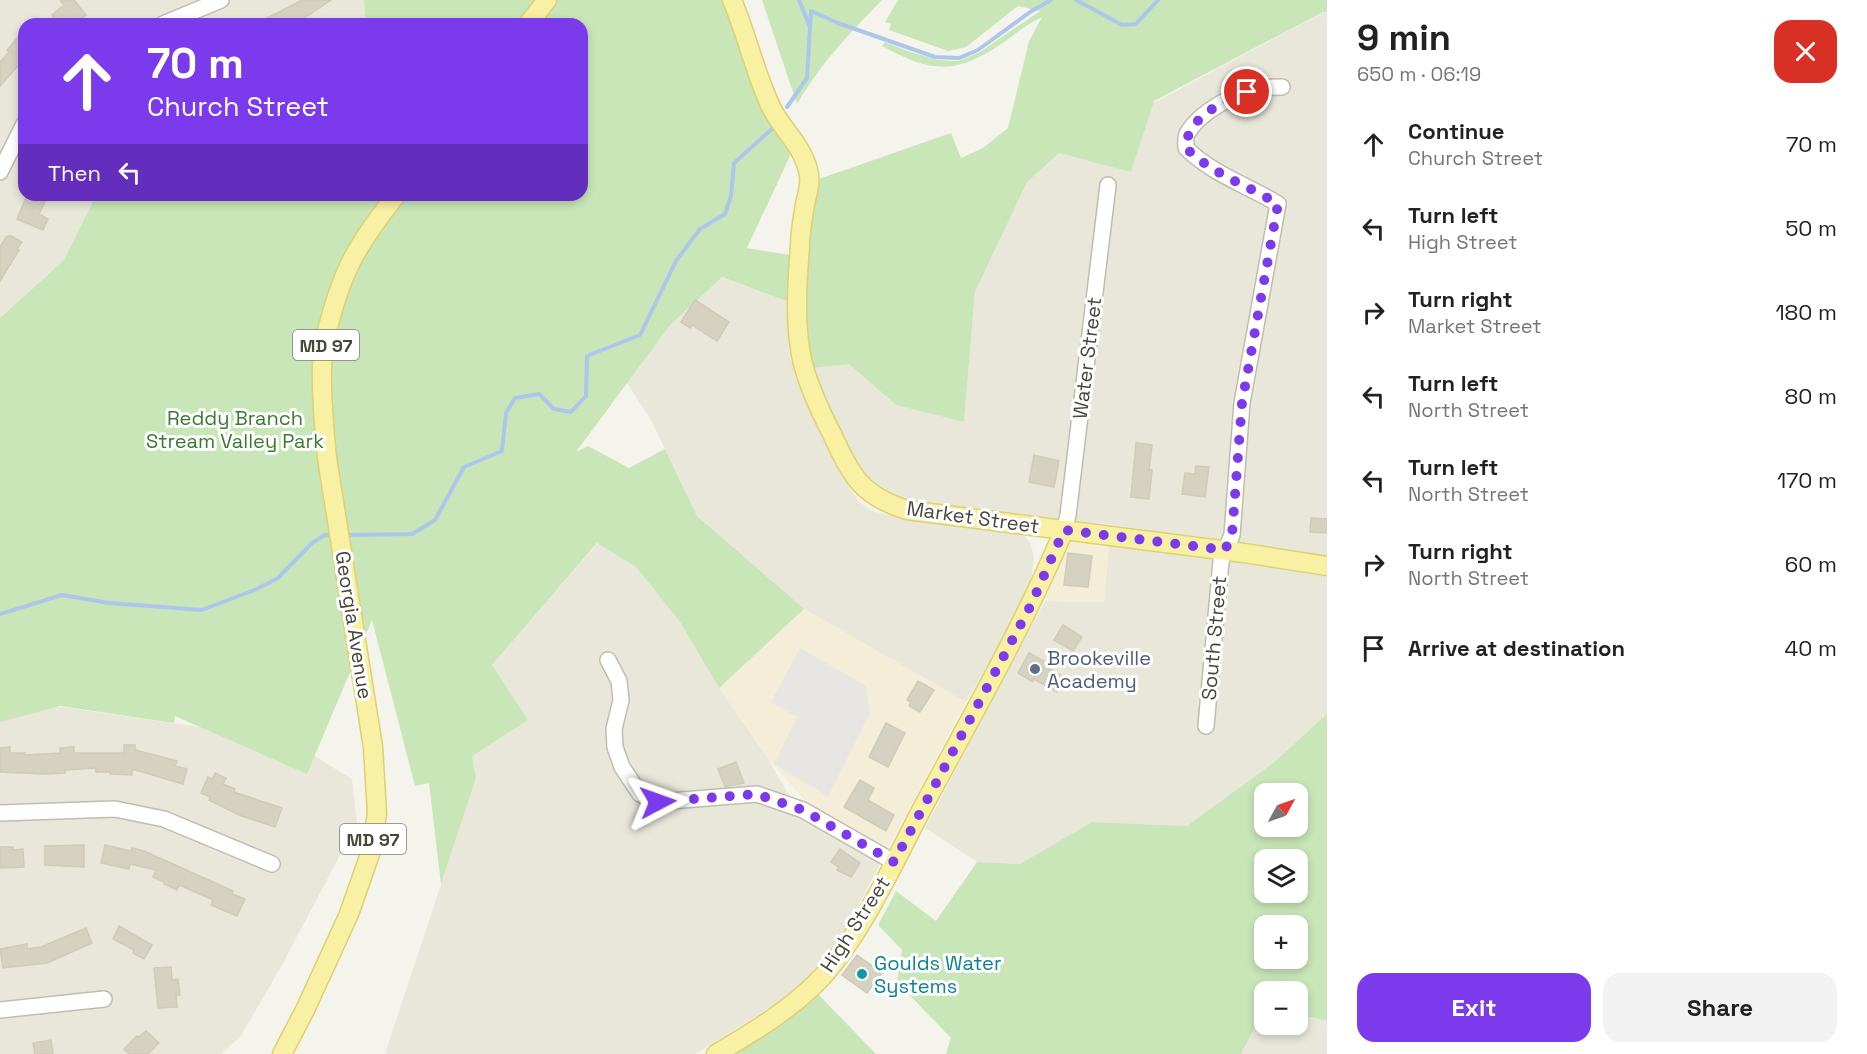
<!DOCTYPE html>
<html lang="en">
<head>
<meta charset="utf-8">
<style>
	body { margin:0; font-family:"Space Grotesk",sans-serif; background:#f2f2f2; color:#222; height:100vh; display:flex; flex-direction:column; font-size:22px; white-space:nowrap }
	* { box-sizing:border-box; margin:0 }
	p { font-size:20px; color:#767676 }
	.icon { flex:none; width:33px; height:33px; fill:none; stroke:currentColor; stroke-width:2; stroke-linecap:round; stroke-linejoin:round }
	.map { position:relative; flex:1; overflow:hidden }
	.panel { display:flex; flex-direction:column; background:#fff; width:540px }
	.panel>* { flex:none }
	.guide { position:absolute; left:18px; top:18px; width:570px; height:183px; border-radius:18px; box-shadow:0 3px 9px #0003; background:#7c3aed; color:#fff; overflow:hidden }
	.needle { width:39px; rotate:50deg }
	.fabs { position:absolute; left:1254px; top:783px; display:grid; gap:12px }
	.fabs a { display:grid; place-items:center; width:54px; height:54px; border-radius:12px; background:#fff; box-shadow:0 3px 9px #0003; font-size:30px }
	.pin { position:absolute; display:grid; place-items:center; width:51px; height:51px; color:#fff; margin:-26px; border:3px solid #fff; border-radius:50%; box-shadow:0 2px 6px #0007 }
	.me { position:absolute; width:66px; margin:-33px; rotate:86deg; stroke-linejoin:round; filter:drop-shadow(0 0 4px #0008) }
	.turn { display:flex; align-items:center; gap:21px; height:126px; padding:0 30px; font-size:27px }
	.turn .icon { width:78px; height:78px; stroke-width:2.5 }
	.turn b { display:block; font-size:42px; line-height:51px }
	.then { display:flex; align-items:center; height:57px; padding:0 30px; background:#0003; gap:12px; font-size:22px }
	.round { display:grid; place-items:center; flex:none; width:63px; height:63px; border-radius:18px; background:#f2f2f2 }
	.overview { display:flex; align-items:center; justify-content:space-between; height:102px; padding:0 30px }
	h1 { font-size:36px; font-weight:800; line-height:45px }
	.action { display:flex; gap:12px; margin-top:auto; padding:12px 30px }
	.action a { flex:1; height:69px; border-radius:18px; background:#7c3aed; color:#fff; font-size:24px; font-weight:800; line-height:69px; text-align:center }
	.action a+a { background:#f2f2f2; color:#222 }
	ul { padding:0; list-style:none }
	li { display:flex; align-items:center; gap:18px; height:84px; padding:0 30px }
	li div { flex:1 }
	li b { display:block; font-size:22px }
	li em { font-style:normal }
	main { display:flex; flex:1; min-height:0 }
	.map>svg:first-child { display:block }
	.residential { fill:#e8e7da }
	.commercial { fill:#f4eed9 }
	.green { fill:#c8e6b8; fill-rule:evenodd }
	.parking { fill:#e7e6e3 }
	.lines { fill:none; stroke-linecap:round; stroke-linejoin:round }
	.stream { stroke:#adc7ec; stroke-width:4 }
	.building { fill:#d6d2c2; stroke:#d0cbb6; stroke-width:1.5 }
	.minor-casing { stroke:#c0bdaf; stroke-width:18 }
	.major-casing { stroke:#ddd172; stroke-width:21 }
	.minor { stroke:#fff; stroke-width:15 }
	.major { stroke:#f8f0a2; stroke-width:18 }
	.route { stroke:#7c3aed; stroke-width:10; stroke-dasharray:0 18 }
	.service-dot { fill:#5c6f8a; stroke:#fff; stroke-width:2 }
	.culture-dot { fill:#0f9aa8; stroke:#fff; stroke-width:2 }
	.labels { text-anchor:middle; dominant-baseline:central; stroke-width:6; stroke-linejoin:round; paint-order:stroke }
	.shield { fill:#fff; stroke:#807e75; stroke-width:1.5 }
	.shield-label { font-size:18px; font-weight:bold; fill:#49463a }
	.street-label { font-size:20px; fill:#49463a; stroke:#fff }
	.park-label { font-size:20px; fill:#3d7830; stroke:#fff }
	.service-label { font-size:20px; fill:#4e5e75; stroke:#fff; text-anchor:start }
	.culture-label { font-size:20px; fill:#0d838f; stroke:#fff; text-anchor:start }
</style>
</head>
<body>
<main>
<div class="map">
<svg width="1327" height="1054" viewBox="0 0 1327 1054">
	<rect width="100%" height="100%" fill="#f5f4ec"/>
	<g class="residential">
		<polygon points="0,0 365,0 366,24 24,24 24,195 96,195 64,260 0,318"/>
		<polygon points="1324,12 1327,12 1327,558 1113,525 910,501 893,496 879,489 868,479 858,465 835,423 820,391 813,368 849,364 896,405 964,422 975,292 1027,182 1057,154"/>
		<polygon points="696,268 789,302 789,351 796,378 813,419 837,467 858,501 872,511 888,515 1012,530 1024,535 1031,544 1034,558 1031,580 1006,633 966,702 804,609 787,602 697,516 651,420 605,349"/>
		<polygon points="598,543 636,567 680,622 719,688 767,757 798,811 880,864 840,939 805,982 779,1002 695,1054 385,1054 476,778 462,710 492,665"/>
		<polygon points="1109,544 1327,572 1327,714 1273,763 1187,826 1092,822 1020,864 977,862 925,828 1045,601 1104,602"/>
		<polygon points="0,698 288,740 352,779 357,823 283,963 241,1036 221,1054 0,1054"/>
		<polygon points="1264,1010 1264,1024 1298,1024 1298,1014 1327,1021 1327,1054 1241,1054"/>
	</g>
	<g class="commercial">
		<polygon points="1074,540 1109,544 1104,602 1045,601 1062,553 1067,542"/>
		<polygon points="804,609 966,702 886,852 810,807 767,757 719,688"/>
	</g>
	<g class="green">
		<polygon points="364,0 736,0 797,141 747,248 790,255 789,302 722,277 670,325 576,452 588,446 629,468 665,449 697,516 804,609 719,688 680,622 636,567 597,543 492,665 528,720 472,756 476,778 441,884 429,783 415,786 372,620 307,774 175,716 174,723 60,706 0,722 0,318 64,260 96,195 582,195 582,24 366,24"/>
		<path d="M762 0H882C848 35 822 62 797 104Z"/>
		<path d="M898 0H1327V12H1323L1154 101 1131 172 1059 153 1027 182 975 292 964 422 896 405 849 364 813 368C800 310 803 237 819 179L951 133 961 158 983 148 1008 128 1029 41 1042 17C1030 22 1018 32 1007 40 958 74 935 75 882 46L885 42 910 52 938 60 958 61 980 52 1040 11 1018 6 966 47 948 51 889 30 891 24 885 22Z"/>
		<path d="M1327 714V1021L1298 1014V992H1264V1010L1241 1054H946L951 1038 897 982 902 950 878 925 896 891 936 921 977 862 1020 864 1092 822 1187 826 1273 763ZM1264 794H1298V826H1264ZM1264 860H1298V892H1264ZM1264 926H1298V958H1264Z"/>
		<polygon points="818,994 876,1054 733,1054 796,1013"/>
	</g>
	<polygon class="parking" points="800,648 866,686 870,713 828,797 774,764 797,717 771,702"/>
	<g class="lines">
		<g class="stream">
			<polyline points="799,0 810,27"/>
			<polyline points="1076,0 1122,25 1136,24 1158,0"/>
			<polyline points="787,107 807,78 811,11 838,23 935,57 959,58 978,50 1030,12 1051,0"/>
			<polyline points="346,535 412,534 435,520 464,467 502,451 506,413 515,398 539,394 554,409 571,412 586,396 587,356 640,335 676,261 700,229 725,214 731,196 734,163 773,128"/>
			<polyline points="0,614 62,595 109,603 202,610 257,589 278,578 312,543 325,535 335,535"/>
		</g>
	</g>
	<g class="building">
		<polygon points="60,0 74,0 86,15 74,24 58,24 52,15 64,5"/>
		<polygon points="302,0 331,0 295,24 256,24"/>
		<polygon points="24,30 24,59 0,86 0,62 9,52 7,50"/>
		<polygon points="27,195 48,195 39,214 48,219 43,230 17,219"/>
		<polygon points="7,236 11,236 22,242 17,249 19,250 0,281 0,247"/>
		<polygon points="695,300 729,322 717,341 692,325 690,328 681,322"/>
		<polygon points="1136,443 1152,445 1149,470 1152,470 1149,499 1131,497"/>
		<polygon points="1034,455 1059,461 1054,487 1029,482"/>
		<polygon points="1196,466 1209,467 1205,497 1182,494 1185,473 1195,474"/>
		<polygon points="1311,518 1327,519 1327,533 1310,532"/>
		<polygon points="1068,553 1092,556 1088,587 1064,585"/>
		<polygon points="1063,625 1082,637 1073,651 1054,640"/>
		<polygon points="1029,653 1044,661 1042,665 1065,678 1057,692 1034,679 1033,682 1018,673"/>
		<polygon points="918,681 934,690 920,712 909,706 911,702 907,700"/>
		<polygon points="886,723 905,733 888,767 869,757"/>
		<polygon points="124,745 135,745 135,750 177,761 175,766 187,769 183,784 132,769 132,775 110,774 110,772 96,772 96,768 65,770 65,773 46,774 0,772 0,748 10,747 10,753 25,753 25,755 60,753 60,748 74,747 74,753 124,753"/>
		<polygon points="736,762 744,783 725,787 718,769"/>
		<polygon points="215,773 226,778 223,784 235,789 234,792 282,808 275,827 239,815 209,800 210,797 201,793 208,777 213,779"/>
		<polygon points="860,780 874,788 868,800 894,815 886,831 844,807"/>
		<polygon points="84,845 84,867 45,865 45,846"/>
		<polygon points="105,845 131,851 132,848 144,851 233,891 232,894 245,899 237,916 211,905 213,900 202,895 179,885 177,890 164,884 164,882 153,877 156,870 130,864 129,869 101,863"/>
		<polygon points="0,847 13,847 13,850 23,849 24,867 0,868"/>
		<polygon points="840,849 860,863 851,877 837,870 839,867 831,862"/>
		<polygon points="119,926 152,945 144,959 133,953 134,950 113,939"/>
		<polygon points="86,928 92,943 47,963 3,968 0,949 27,944 27,949 41,947"/>
		<polygon points="857,955 882,973 867,993 842,975"/>
		<polygon points="171,967 172,980 178,979 180,995 176,995 177,1007 158,1008 154,968"/>
		<polygon points="146,1031 159,1043 148,1054 129,1054 124,1049 137,1036 139,1037"/>
		<polygon points="51,1040 53,1054 35,1054 33,1043"/>
	</g>
	<g class="lines">
		<g class="minor-casing">
			<g id="minor">
				<polyline points="163,24 221,0"/>
				<polyline points="0,172 24,124"/>
				<polyline points="1064,530 1068,515 1108,185"/>
				<polyline points="608,660 619,681 621,700 614,729 615,747 622,767 640,794 658,802 757,794 803,810 894,862"/>
				<path d="M1206 726 1221 561 1232 535 1242 403 1278 204C1247 185 1212 174 1186 148 1186 143 1185 138 1187 134 1199 112 1239 90 1263 88 1269 87 1276 87 1282 87"/>
				<polyline points="0,813 115,809 164,819 272,864"/>
				<polyline points="0,1010 104,999"/>
			</g>
		</g>
		<g class="major-casing">
			<g id="major">
				<path d="M732 0C747 35 755 73 771 107 781 128 802 145 808 170 812 184 806 196 804 210 802 222 800 234 800 246 797 284 794 327 803 364 810 390 821 413 833 436 852 477 862 496 907 510L1244 553 1327 566"/>
				<polyline points="528,24 547,0"/>
				<path d="M282 1054 305 1010 349 914 371 851 377 814 373 747 327 458C324 427 321 397 322 366 323 336 338 287 352 260 364 237 380 216 396 195"/>
				<path d="M716 1054C753 1032 792 1009 822 977 863 932 895 860 924 805 973 714 1024 625 1064 530"/>
			</g>
		</g>
		<use href="#minor" class="minor"/>
		<use href="#major" class="major"/>
	</g>
	<g class="lines">
		<path class="route" d="M658 802 756 794 803 810 894 862 1031 605 1064 530 1225 550 1232 535 1242 403 1278 204C1247 185 1212 174 1186 148 1186 119 1222 101 1247 92"/>
	</g>
	<circle class="service-dot" cx="1035" cy="669" r="6"/>
	<circle class="culture-dot" cx="862" cy="974" r="6"/>
	<g class="labels">
		<g class="shield">
			<rect x="293" y="330" width="66" height="30" rx="4.5"/>
			<rect x="340" y="824" width="66" height="30" rx="4.5"/>
		</g>
		<g class="shield-label">
			<text x="326" y="345">MD 97</text>
			<text x="373" y="839">MD 97</text>
		</g>
		<g class="street-label">
			<text transform="translate(1087 358) rotate(-83)">Water Street</text>
			<text transform="translate(973 517) rotate(8)">Market Street</text>
			<text transform="translate(354 625) rotate(81)">Georgia Avenue</text>
			<text transform="translate(1214 638) rotate(-85)">South Street</text>
			<text transform="translate(855 924) rotate(-57)">High Street</text>
		</g>
		<g class="park-label">
			<text x="235" y="418">Reddy Branch<tspan x="235" dy="23">Stream Valley Park</tspan></text>
		</g>
		<g class="service-label">
			<text x="1047" y="658">Brookeville<tspan x="1047" dy="23">Academy</tspan></text>
		</g>
		<g class="culture-label">
			<text x="874" y="963">Goulds Water<tspan x="874" dy="23">Systems</tspan></text>
		</g>
	</g>
</svg>
<div class="fabs">
<a><svg class="needle" viewBox="-14 -14 28 28"><path d="M0-13l5 13h-10z" fill="#e53935"/><path d="M0 13l5-13h-10z" fill="#767676"/></svg></a>
<a><svg class="icon" aria-label="layers" viewBox="0 0 24 24"><path d="M12 4l9 5-9 5-9-5zM3 14l9 5 9-5"/></svg></a>
<a>+</a>
<a>−</a>
</div>
<div class="pin" style="left:1247px;top:92px;background:#d93025"><svg class="icon" aria-label="arrive" viewBox="0 0 24 24"><path d="M6 21V4h12l-3 4 3 4H6"/></svg></div>
<svg class="me" style="left:658px;top:802px" viewBox="-20 -20 40 40"><path d="M0-17L14 15 0 8-14 15z" fill="#7c3aed" stroke="#fff" stroke-width="4"/></svg>
<div class="guide">
<div class="turn"><svg class="icon" aria-label="ahead" viewBox="0 0 24 24"><path d="M12 20V5M6 11l6-6 6 6"/></svg><div><b>70 m</b>Church Street</div></div>
<div class="then">Then<svg class="icon" aria-label="left" viewBox="0 0 24 24"><path d="M17 20v-9H6M10 6l-5 5 5 5"/></svg></div>
</div>
</div>
<section class="panel">
<div class="overview"><div><h1>9 min</h1><p>650 m · 06:19</p></div><a class="round" style="background:#d93025;color:#fff"><svg class="icon" aria-label="close" viewBox="0 0 24 24"><path d="M6 6l12 12M18 6L6 18"/></svg></a></div>
<ul>
<li><svg class="icon" aria-label="ahead" viewBox="0 0 24 24"><path d="M12 20V5M6 11l6-6 6 6"/></svg><div><b>Continue</b><p>Church Street</p></div><em>70 m</em></li>
<li><svg class="icon" aria-label="left" viewBox="0 0 24 24"><path d="M17 20v-9H6M10 6l-5 5 5 5"/></svg><div><b>Turn left</b><p>High Street</p></div><em>50 m</em></li>
<li><svg class="icon" aria-label="right" viewBox="0 0 24 24"><path d="M7 20v-9h11M14 6l5 5-5 5"/></svg><div><b>Turn right</b><p>Market Street</p></div><em>180 m</em></li>
<li><svg class="icon" aria-label="left" viewBox="0 0 24 24"><path d="M17 20v-9H6M10 6l-5 5 5 5"/></svg><div><b>Turn left</b><p>North Street</p></div><em>80 m</em></li>
<li><svg class="icon" aria-label="left" viewBox="0 0 24 24"><path d="M17 20v-9H6M10 6l-5 5 5 5"/></svg><div><b>Turn left</b><p>North Street</p></div><em>170 m</em></li>
<li><svg class="icon" aria-label="right" viewBox="0 0 24 24"><path d="M7 20v-9h11M14 6l5 5-5 5"/></svg><div><b>Turn right</b><p>North Street</p></div><em>60 m</em></li>
<li><svg class="icon" aria-label="arrive" viewBox="0 0 24 24"><path d="M6 21V4h12l-3 4 3 4H6"/></svg><div><b>Arrive at destination</b></div><em>40 m</em></li>
</ul>
<div class="action"><a>Exit</a><a>Share</a></div>
</section>
</main>
</body>
</html>
